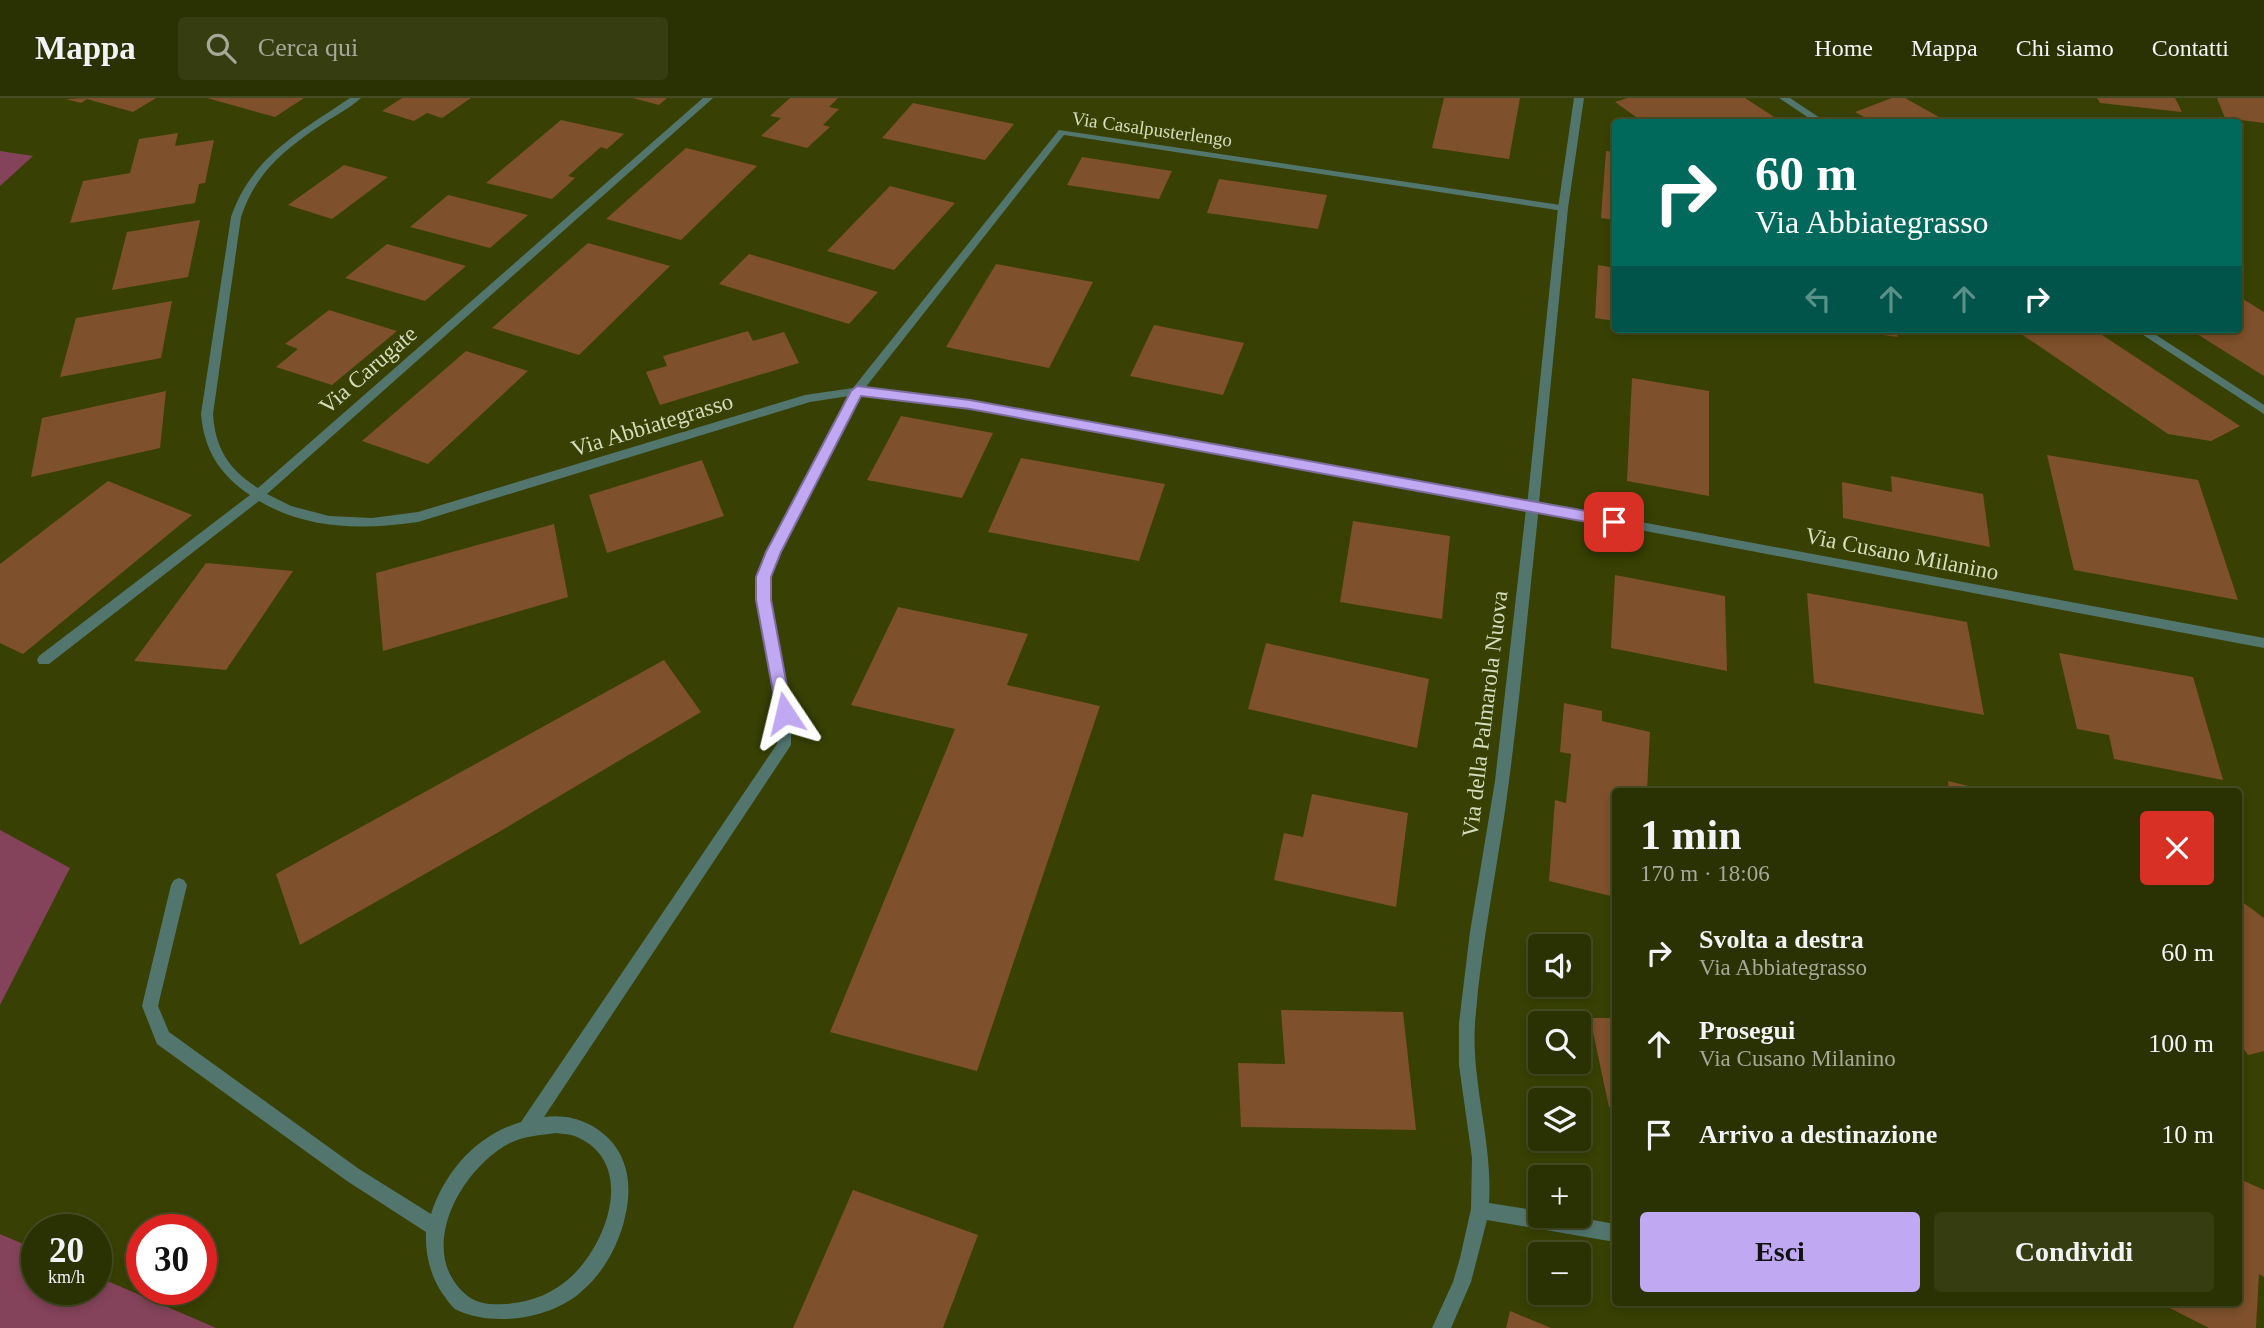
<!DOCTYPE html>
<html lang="it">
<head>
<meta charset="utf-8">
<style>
	body { margin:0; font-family:"Times New Roman",serif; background:#363d11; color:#f1f3f6; height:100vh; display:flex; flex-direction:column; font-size:26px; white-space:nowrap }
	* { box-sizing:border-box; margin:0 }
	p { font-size:23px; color:#a5a999 }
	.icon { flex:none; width:38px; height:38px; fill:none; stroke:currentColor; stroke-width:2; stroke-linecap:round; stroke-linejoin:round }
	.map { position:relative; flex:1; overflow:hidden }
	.side { position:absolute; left:1612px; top:690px; width:630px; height:518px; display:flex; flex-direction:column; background:#2a3102; border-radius:7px; box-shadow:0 4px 10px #0003,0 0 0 2px #464c24 }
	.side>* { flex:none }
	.top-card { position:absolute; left:1612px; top:21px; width:630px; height:214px; border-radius:7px; box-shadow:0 4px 10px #0003,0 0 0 2px #464c24; background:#00695c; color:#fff; overflow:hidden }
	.controls { position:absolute; left:1528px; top:836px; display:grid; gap:14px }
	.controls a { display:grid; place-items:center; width:63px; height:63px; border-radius:7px; background:#2a3102; box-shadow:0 4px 10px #0003,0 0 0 2px #464c24; font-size:35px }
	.speed { position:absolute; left:21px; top:1116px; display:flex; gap:14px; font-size:35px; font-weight:700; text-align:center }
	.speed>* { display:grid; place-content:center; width:91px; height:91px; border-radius:50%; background:#2a3102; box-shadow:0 4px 10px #0003,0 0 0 2px #464c24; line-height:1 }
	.speed small { font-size:18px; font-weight:400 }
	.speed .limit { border:10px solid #d22; background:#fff; color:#111 }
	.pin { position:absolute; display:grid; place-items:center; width:60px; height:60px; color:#fff; margin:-30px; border-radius:14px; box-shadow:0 4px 10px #0006 }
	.me { position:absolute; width:77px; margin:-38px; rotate:350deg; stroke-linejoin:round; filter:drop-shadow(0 0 5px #0008) }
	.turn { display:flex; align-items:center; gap:24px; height:147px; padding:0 28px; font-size:32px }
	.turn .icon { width:91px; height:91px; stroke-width:2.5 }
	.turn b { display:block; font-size:49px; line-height:60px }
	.lanes { display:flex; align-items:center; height:66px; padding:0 28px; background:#0003; justify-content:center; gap:35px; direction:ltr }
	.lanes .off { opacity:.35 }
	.round { display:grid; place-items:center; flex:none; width:74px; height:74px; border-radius:7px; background:#363d11 }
	.head { display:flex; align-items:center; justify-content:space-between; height:119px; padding:0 28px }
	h1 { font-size:42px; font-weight:700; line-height:52px }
	.cta { display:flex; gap:14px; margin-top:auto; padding:14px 28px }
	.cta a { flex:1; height:80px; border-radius:7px; background:#c0a8f3; color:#111; font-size:28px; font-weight:700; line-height:80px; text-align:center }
	.cta a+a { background:#363d11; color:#f1f3f6 }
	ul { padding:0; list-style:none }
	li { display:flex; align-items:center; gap:21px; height:91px; padding:0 28px }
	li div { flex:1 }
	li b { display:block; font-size:26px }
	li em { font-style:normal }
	header { display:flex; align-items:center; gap:42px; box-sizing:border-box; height:98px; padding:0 35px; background:#2a3102; border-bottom:2px solid #464c24 }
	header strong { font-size:33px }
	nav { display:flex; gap:38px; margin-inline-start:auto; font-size:24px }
	.search { width:490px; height:63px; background:#363d11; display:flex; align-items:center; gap:18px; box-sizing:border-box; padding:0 24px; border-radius:7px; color:#a5a999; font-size:26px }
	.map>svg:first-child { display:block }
	.green { fill:#84435a }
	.building { fill:#7e502b }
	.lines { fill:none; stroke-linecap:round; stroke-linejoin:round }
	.minor { fill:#52766e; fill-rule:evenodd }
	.tertiary { fill:#52766e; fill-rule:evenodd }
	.route { fill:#c0a8f3; stroke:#7d6d9e; stroke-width:2 }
	.labels { text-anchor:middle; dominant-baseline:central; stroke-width:7; stroke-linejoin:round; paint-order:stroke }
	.far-street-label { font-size:19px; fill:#d5ddbf; stroke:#384103 }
	.street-label { font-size:23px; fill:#d5ddbf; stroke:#384103 }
</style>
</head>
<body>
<header>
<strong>Mappa</strong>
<div class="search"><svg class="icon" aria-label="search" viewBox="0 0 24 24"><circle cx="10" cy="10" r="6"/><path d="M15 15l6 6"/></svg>Cerca qui</div>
<nav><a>Home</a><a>Mappa</a><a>Chi siamo</a><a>Contatti</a></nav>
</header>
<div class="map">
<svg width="2264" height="1230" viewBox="0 0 2264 1230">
	<rect width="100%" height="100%" fill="#384103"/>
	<g class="green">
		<polygon points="0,53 33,58 0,88"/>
		<polygon points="0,732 70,770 0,907"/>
		<polygon points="0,1136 37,1152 37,1192 96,1192 96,1178 216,1230 0,1230"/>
	</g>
	<g class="building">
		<polygon points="88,0 156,0 133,14 87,1 81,5 66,1"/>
		<polygon points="207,0 304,0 275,19"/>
		<polygon points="402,0 471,0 442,20 427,15 414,23 382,13"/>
		<polygon points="633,0 667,0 659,7"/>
		<polygon points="790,0 838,0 829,9 839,11 823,27 830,29 807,50 761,38 781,20 770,18"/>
		<polygon points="1444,0 1520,0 1509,61 1432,50"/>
		<polygon points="1627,0 1745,0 1782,24 1643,24 1615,4"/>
		<polygon points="1892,0 1905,0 1948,24 1873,24 1855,14"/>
		<polygon points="2097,0 2175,0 2182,14 2100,5"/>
		<polygon points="2217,0 2264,0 2264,25 2225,20"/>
		<polygon points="913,5 1014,26 985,62 882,40"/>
		<polygon points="561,22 624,36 607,51 601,49 568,78 575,80 552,101 486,85"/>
		<polygon points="178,35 175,48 214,42 205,85 199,86 195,105 70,125 83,83 130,75 139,41"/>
		<polygon points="686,50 757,68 681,142 606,121"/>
		<polygon points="1606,53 1615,54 1615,122 1601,120"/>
		<polygon points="1082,59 1172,73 1159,101 1067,87"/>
		<polygon points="344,67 388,79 332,121 288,107"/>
		<polygon points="1219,81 1327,97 1318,131 1207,115"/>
		<polygon points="890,88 955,105 894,172 827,153"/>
		<polygon points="448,97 528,117 490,150 410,129"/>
		<polygon points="200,122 188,179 112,192 127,134"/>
		<polygon points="588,145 670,168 579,257 492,230"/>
		<polygon points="387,146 466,168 425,203 345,180"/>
		<polygon points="749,156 878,194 849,226 719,186"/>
		<polygon points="996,166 1093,184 1049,270 946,249"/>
		<polygon points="1598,167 1615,170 1615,223 1595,220"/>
		<polygon points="2238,198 2264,214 2264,278 2189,231 2238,231"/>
		<polygon points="172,203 161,260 60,279 76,220"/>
		<polygon points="329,212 397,233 332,287 276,269 298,251 285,246"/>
		<polygon points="1154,227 1244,245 1223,297 1130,278"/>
		<polygon points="1853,231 1897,231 1898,239 1852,233"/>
		<polygon points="2014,231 2093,231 2240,328 2211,343 2168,336"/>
		<polygon points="748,233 753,243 784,234 799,265 660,307 646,274 667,268 663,258"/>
		<polygon points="466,253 528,273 428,366 362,343"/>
		<polygon points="1632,280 1709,293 1709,398 1627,383"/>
		<polygon points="166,293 160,350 31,379 42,320"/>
		<polygon points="901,318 993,335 962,400 867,382"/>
		<polygon points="2047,357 2198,382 2238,502 2074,472"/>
		<polygon points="1021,360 1165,386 1139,463 988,434"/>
		<polygon points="702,362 724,418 607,455 589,397"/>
		<polygon points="1891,378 1983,396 1990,449 1843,420 1842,384 1892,394"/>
		<polygon points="108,383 192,417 23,556 0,545 0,466"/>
		<polygon points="1353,423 1450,438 1442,521 1340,504"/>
		<polygon points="554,426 568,499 383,553 376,475"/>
		<polygon points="206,465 293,473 226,572 134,563"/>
		<polygon points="1615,477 1725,498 1727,573 1611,550"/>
		<polygon points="1807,495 1967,524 1984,617 1814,585"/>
		<polygon points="898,509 1028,536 1007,587 1100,608 977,973 830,934 955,631 851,607"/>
		<polygon points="1266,545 1429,581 1417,650 1248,611"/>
		<polygon points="2059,555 2193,579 2223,682 2114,661 2109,637 2077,631"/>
		<polygon points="664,562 701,614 504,731 300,847 276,776"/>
		<polygon points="1564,605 1602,613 1602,623 1650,634 1647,693 1615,693 1615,799 1549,783 1555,702 1566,705 1571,656 1560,654"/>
		<polygon points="1948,683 1985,692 1985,693 1949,693"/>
		<polygon points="1312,696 1408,715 1396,809 1274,782 1284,735 1303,739"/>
		<polygon points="2241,803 2264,820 2264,953 2248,957 2238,943 2238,807"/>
		<polygon points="1281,912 1403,914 1416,1032 1241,1029 1238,965 1285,966"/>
		<polygon points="1590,920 1615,920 1615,1009 1609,1009"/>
		<polygon points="2242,1082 2264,1092 2264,1179 2259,1176 2256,1230 2209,1230 2158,1204 2238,1204 2238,1100 2241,1101"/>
		<polygon points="853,1092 978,1137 943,1230 793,1230"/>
		<polygon points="1510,1213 1551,1230 1506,1230"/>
	</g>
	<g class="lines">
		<path class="minor" d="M350 0H361C350 10 336 17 324 25 285 51 256 74 241 119L213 316C215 350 229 372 258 390L703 0H713L267 396 291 408 329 418 372 420 418 414 805 297 853 290 1059 32 1567 108V112L1563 113 1064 37 865 290 970 302 1537 405 1539 408C1529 500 1521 591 1509 683 1499 763 1481 844 1475 925 1471 985 1493 1044 1489 1105L1540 1113V1118H1570L1615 1126V1144L1487 1122 1471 1184 1451 1230H1432L1453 1184 1460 1160 1471 1111 1472 1060 1459 967V925L1470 834 1495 683 1526 411 970 310 861 297 779 454 770 479V491L791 615V647L544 1019C571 1015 599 1026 615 1048 630 1069 631 1094 625 1119 619 1146 604 1174 583 1192 553 1221 492 1230 455 1211 450 1207 446 1200 442 1195 430 1177 425 1155 426 1134L347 1083 157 946 142 908 171 787 174 782 179 780 184 782 187 787 158 908 169 934 359 1071 431 1116C445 1073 477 1037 521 1024L777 646V615L756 491 758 479 767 454 849 298 810 304 418 424C364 432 308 432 259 403L49 566H39L37 562 39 558 250 397C220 377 204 352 201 316L231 119C252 58 300 34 350 0ZM556 1035C563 1036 571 1036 577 1039 636 1065 608 1144 572 1178 554 1195 530 1205 505 1206 493 1207 479 1206 469 1199 413 1156 460 1071 510 1045 524 1038 541 1037 556 1035Z"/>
		<g class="tertiary">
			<polygon points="1574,0 1584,0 1568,110 1539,405 2264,540 2264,550 1529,411 1527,408 1558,110"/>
			<polygon points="1779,0 1790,0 1826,24 1815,24"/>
			<polygon points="2134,231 2147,231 2264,307 2264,316"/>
		</g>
	</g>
	<polygon class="route" points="857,288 970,302 1614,418 1621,424 1614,429 970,311 861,298 781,454 771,479 771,502 792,615 785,622 777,615 756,502 756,479 766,454 851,293"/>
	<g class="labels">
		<g class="far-street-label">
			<text transform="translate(1152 31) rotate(8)">Via Casalpusterlengo</text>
		</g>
		<g class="street-label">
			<text transform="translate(368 272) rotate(-41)">Via Carugate</text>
			<text transform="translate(652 327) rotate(-17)">Via Abbiategrasso</text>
			<text transform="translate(1902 456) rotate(11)">Via Cusano Milanino</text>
			<text transform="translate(1485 616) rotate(-83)">Via della Palmarola Nuova</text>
		</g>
	</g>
</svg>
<div class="controls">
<a><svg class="icon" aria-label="sound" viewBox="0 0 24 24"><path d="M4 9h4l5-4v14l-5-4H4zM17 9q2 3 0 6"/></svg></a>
<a><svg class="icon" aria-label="search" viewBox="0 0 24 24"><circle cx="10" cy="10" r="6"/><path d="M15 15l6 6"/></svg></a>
<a><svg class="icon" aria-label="layers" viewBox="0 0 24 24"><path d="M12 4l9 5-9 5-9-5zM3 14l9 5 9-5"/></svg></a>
<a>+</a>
<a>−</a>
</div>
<div class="speed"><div>20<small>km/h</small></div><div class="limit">30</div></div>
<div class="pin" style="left:1614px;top:424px;background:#d93025"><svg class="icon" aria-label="arrive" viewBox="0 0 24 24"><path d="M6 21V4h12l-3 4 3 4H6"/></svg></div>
<svg class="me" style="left:785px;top:615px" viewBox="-20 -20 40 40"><path d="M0-17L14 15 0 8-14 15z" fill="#c0a8f3" stroke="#fff" stroke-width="4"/></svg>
<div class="top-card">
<div class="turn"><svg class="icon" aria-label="right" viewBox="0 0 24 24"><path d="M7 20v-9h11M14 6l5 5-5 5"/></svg><div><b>60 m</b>Via Abbiategrasso</div></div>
<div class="lanes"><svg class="icon off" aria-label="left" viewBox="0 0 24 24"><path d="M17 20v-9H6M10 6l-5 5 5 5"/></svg><svg class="icon off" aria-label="ahead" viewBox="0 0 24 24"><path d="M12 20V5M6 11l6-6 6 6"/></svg><svg class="icon off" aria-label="ahead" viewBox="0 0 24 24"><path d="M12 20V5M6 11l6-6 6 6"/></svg><svg class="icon" aria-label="right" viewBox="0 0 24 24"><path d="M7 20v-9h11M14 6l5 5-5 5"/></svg></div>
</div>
<section class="side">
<div class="head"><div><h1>1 min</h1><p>170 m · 18:06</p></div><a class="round" style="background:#d93025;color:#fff"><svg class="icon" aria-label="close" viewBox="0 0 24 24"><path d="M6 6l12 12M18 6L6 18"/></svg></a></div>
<ul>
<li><svg class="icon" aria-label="right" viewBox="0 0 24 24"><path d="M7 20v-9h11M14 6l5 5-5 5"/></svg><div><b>Svolta a destra</b><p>Via Abbiategrasso</p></div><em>60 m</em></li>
<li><svg class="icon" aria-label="ahead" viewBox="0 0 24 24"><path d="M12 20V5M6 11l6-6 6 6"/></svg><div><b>Prosegui</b><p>Via Cusano Milanino</p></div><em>100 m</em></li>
<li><svg class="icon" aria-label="arrive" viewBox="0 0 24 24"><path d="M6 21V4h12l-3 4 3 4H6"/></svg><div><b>Arrivo a destinazione</b></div><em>10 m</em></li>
</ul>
<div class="cta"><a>Esci</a><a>Condividi</a></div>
</section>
</div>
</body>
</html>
